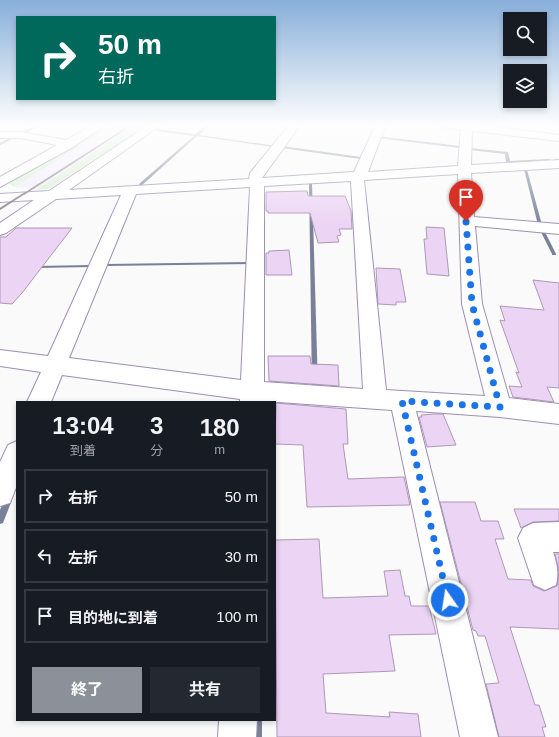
<!DOCTYPE html>
<html lang="ja">
<head>
<meta charset="utf-8">
<style>
	body { margin:0; font-family:Helvetica,"Noto Sans JP",sans-serif; background:#242831; color:#f1f3f6; height:100vh; display:flex; flex-direction:column; font-size:15px; white-space:nowrap }
	* { box-sizing:border-box; margin:0 }
	p { font-size:13px; color:#9ea1a6 }
	.icon { flex:none; width:22px; height:22px; fill:none; stroke:currentColor; stroke-width:2; stroke-linecap:round; stroke-linejoin:round }
	.map { position:relative; flex:1; overflow:hidden }
	.side { position:absolute; left:16px; top:401px; width:260px; height:320px; display:flex; flex-direction:column; background:#171b24; border-radius:0px; box-shadow:0 2px 6px #0003 }
	.side>* { flex:none }
	.hud { position:absolute; left:16px; top:16px; width:260px; height:84px; border-radius:0px; box-shadow:0 2px 6px #0003; background:#00695c; color:#fff; overflow:hidden }
	.tools { position:absolute; left:503px; top:12px; display:grid; gap:8px }
	.tools a { display:grid; place-items:center; width:44px; height:44px; border-radius:0px; background:#171b24; box-shadow:0 2px 6px #0003; font-size:20px }
	.pin { position:absolute; display:grid; place-items:center; width:34px; height:34px; color:#fff; margin:-41px -17px; border-radius:50% 50% 50% 0; rotate:-45deg; box-shadow:0 0 4px #0007 }
	.pin .icon { rotate:45deg }
	.me { position:absolute; width:44px; margin:-22px; rotate:347deg; stroke-linejoin:round; filter:drop-shadow(0 0 3px #0008) }
	.turn { display:flex; align-items:center; gap:14px; height:84px; padding:0 16px; font-size:18px }
	.turn .icon { width:52px; height:52px; stroke-width:2.5 }
	.turn b { display:block; font-size:28px; line-height:34px }
	.eta { display:flex; justify-content:space-evenly; align-items:center; height:68px; text-align:center }
	.eta b { font-size:24px; font-weight:700; line-height:28px }
	.action { display:flex; gap:8px; margin-top:auto; padding:8px 16px }
	.action a { flex:1; height:46px; border-radius:0px; background:#8c9099; color:#fff; font-size:16px; font-weight:700; line-height:46px; text-align:center }
	.action a+a { background:#242831; color:#f1f3f6 }
	ul { padding:0; list-style:none }
	li { display:flex; align-items:center; gap:12px; height:54px; margin:0 8px 6px; padding:0 8px; border:2px solid #363941; border-radius:0px }
	li div { flex:1 }
	li b { display:block; font-size:15px }
	li em { font-style:normal }
	.map>svg:first-child { display:block }
	.built { fill:#f3ecfe }
	.green { fill:#daefd5 }
	.lines { fill:none; stroke-linecap:round; stroke-linejoin:round }
	.stream { fill:#788199; fill-rule:evenodd }
	.building { fill:#ecd4f4; stroke:#ae98b6 }
	.minor-casing { stroke:#9c8fb0; stroke-width:2 }
	.minor { fill:#fff; fill-rule:evenodd }
	.rail-far1 { stroke:#817e86; stroke-width:1.5 }
	.rail { stroke:#817e86; stroke-width:2 }
	.route { stroke:#1a73e8; stroke-width:7; stroke-dasharray:0 12.6 }
</style>
</head>
<body>
<div class="map">
<svg width="559" height="737" viewBox="0 0 559 737">
	<rect width="100%" height="100%" fill="#fafafa"/>
	<polygon class="built" points="109,124 150,124 48,189 14,187 9,183"/>
	<g class="green">
		<polygon points="109,124 116,124 14,187 9,183"/>
		<polygon points="137,124 150,124 48,189 36,190"/>
	</g>
	<g class="lines">
		<g class="stream">
			<polygon points="40,124 43,124 23,134 20,133"/>
			<polygon points="207,124 210,124 199,135 276,146 274,147 197,136 141,186 139,186 139,184 194,136 157,131 156,129 195,134"/>
			<polygon points="15,135 18,136 0,145 0,143"/>
			<polygon points="378,136 460,146 462,147 460,148 377,138 377,136"/>
			<polygon points="282,146 361,157 363,158 361,159 281,148 281,146"/>
			<polygon points="470,148 508,152 510,161 549,159 551,160 549,161 508,163 506,162 505,154 469,150 469,148"/>
			<polygon points="556,159 559,159 559,161 555,161 554,160"/>
			<polygon points="524,169 527,170 542,225 541,226 538,225"/>
			<polygon points="309,182 312,183 318,388 317,390 313,390 312,388"/>
			<polygon points="540,229 544,230 556,254 556,255 552,255 552,254 540,230"/>
			<polygon points="249,262 251,263 251,264 106,266 104,265 106,264"/>
			<polygon points="90,265 92,266 92,267 36,268 34,267 36,266"/>
			<polygon points="8,496 11,497 12,500 3,523 0,524 0,510 5,497"/>
			<rect x="252" y="720" width="10" height="17"/>
		</g>
	</g>
	<g class="building">
		<polygon points="307,191 308,196 345,196 351,211 352,229 339,229 341,235 337,236 339,242 318,243 310,213 268,213 268,211 266,211 266,192"/>
		<polygon points="426,227 444,228 449,276 427,274 424,239 427,239"/>
		<polygon points="16,228 72,228 22,293 12,304 0,303 0,237 6,237"/>
		<polygon points="289,250 292,275 266,275 266,253 269,253 269,251"/>
		<polygon points="376,268 400,269 406,302 396,302 396,305 378,304"/>
		<polygon points="533,280 559,283 559,388 547,387 554,402 513,397 509,386 522,387 516,372 519,373 500,320 505,321 500,306 544,310"/>
		<polygon points="268,356 310,356 311,364 338,365 339,386 269,381"/>
		<polygon points="276,403 346,409 348,444 343,444 348,479 404,477 410,505 307,507 303,445 275,444"/>
		<polygon points="435,414 443,414 456,445 427,447 419,417 422,417 421,415"/>
		<polygon points="440,502 475,502 481,521 498,521 504,539 495,539 508,579 531,580 533,586 544,591 557,586 559,572 555,554 559,554 559,629 510,627 535,705 539,705 546,727 542,727 545,737 499,737 486,684 499,683 485,636 478,636 476,631 473,630"/>
		<polygon points="514,509 559,509 559,521 533,522 521,528"/>
		<polygon points="319,539 323,598 388,596 384,571 400,570 405,596 409,596 411,606 429,606 436,634 389,635 395,671 323,674 326,713 390,717 389,712 418,714 421,737 277,737 275,540"/>
	</g>
	<g class="lines">
		<g class="minor-casing">
			<g id="minor">
				<polygon points="94,124 107,124 73,147 0,187 0,177 57,145 21,138 0,138 0,132 21,132 66,140"/>
				<path d="M150 124H162L69 190 249 179 250 173 290 124H301L262 178 354 172 376 124H386L368 172 458 166 461 130 441 127 436 124H472L559 135V141L472 131 471 165 559 160V168L471 173 474 217 559 224V234L475 226 482 304 509 398 559 404V424L500 417 416 411 498 737H460L392 410 264 401 240 402V399L62 375 51 402H27L41 372 0 366V350L48 356 121 195 56 199 6 233 0 235V223L34 200 0 202V194L49 191ZM458 174 462 304 485 396 386 390 364 180ZM351 181 363 389 264 382V186ZM250 187 241 380 69 358 136 194Z"/>
				<polygon points="17,441 17,485 10,503 0,506 0,462 8,445"/>
				<path d="M559 522V552H553C557 564 559 573 556 585L545 590 534 585 518 538 523 528 533 523Z"/>
				<polygon points="219,720 257,720 256,737 218,737"/>
			</g>
		</g>
		<use href="#minor" class="minor"/>
		<polyline class="rail-far1" points="24,194 133,124"/>
		<polyline class="rail" points="0,209 25,193"/>
	</g>
	<linearGradient id="sky" x2="0" y2="1"><stop stop-color="#88afda"/><stop offset="0.55" stop-color="#fdfdfd"/><stop offset="1" stop-color="#fdfdfd" stop-opacity="0"/></linearGradient>
	<rect width="559" height="227" fill="url(#sky)"/>
	<g class="lines">
		<polyline class="route" points="448,600 402,401 500,407 472,304 466,221"/>
	</g>
</svg>
<div class="tools">
<a><svg class="icon" aria-label="search" viewBox="0 0 24 24"><circle cx="10" cy="10" r="6"/><path d="M15 15l6 6"/></svg></a>
<a><svg class="icon" aria-label="layers" viewBox="0 0 24 24"><path d="M12 4l9 5-9 5-9-5zM3 14l9 5 9-5"/></svg></a>
</div>
<div class="pin" style="left:466px;top:221px;background:#d93025"><svg class="icon" aria-label="arrive" viewBox="0 0 24 24"><path d="M6 21V4h12l-3 4 3 4H6"/></svg></div>
<svg class="me" style="left:448px;top:600px" viewBox="-20 -20 40 40"><circle r="17" fill="#1a73e8" stroke="#fff" stroke-width="3"/><path d="M0-11L8 9 0 5-8 9z" fill="#fff"/></svg>
<div class="hud">
<div class="turn"><svg class="icon" aria-label="right" viewBox="0 0 24 24"><path d="M7 20v-9h11M14 6l5 5-5 5"/></svg><div><b>50 m</b>右折</div></div>
</div>
<section class="side">
<div class="eta">
<div><b>13:04</b><p>到着</p></div>
<div><b>3</b><p>分</p></div>
<div><b>180</b><p>m</p></div>
</div>
<ul>
<li><svg class="icon" aria-label="right" viewBox="0 0 24 24"><path d="M7 20v-9h11M14 6l5 5-5 5"/></svg><div><b>右折</b></div><em>50 m</em></li>
<li><svg class="icon" aria-label="left" viewBox="0 0 24 24"><path d="M17 20v-9H6M10 6l-5 5 5 5"/></svg><div><b>左折</b></div><em>30 m</em></li>
<li><svg class="icon" aria-label="arrive" viewBox="0 0 24 24"><path d="M6 21V4h12l-3 4 3 4H6"/></svg><div><b>目的地に到着</b></div><em>100 m</em></li>
</ul>
<div class="action"><a>終了</a><a>共有</a></div>
</section>
</div>
</body>
</html>
